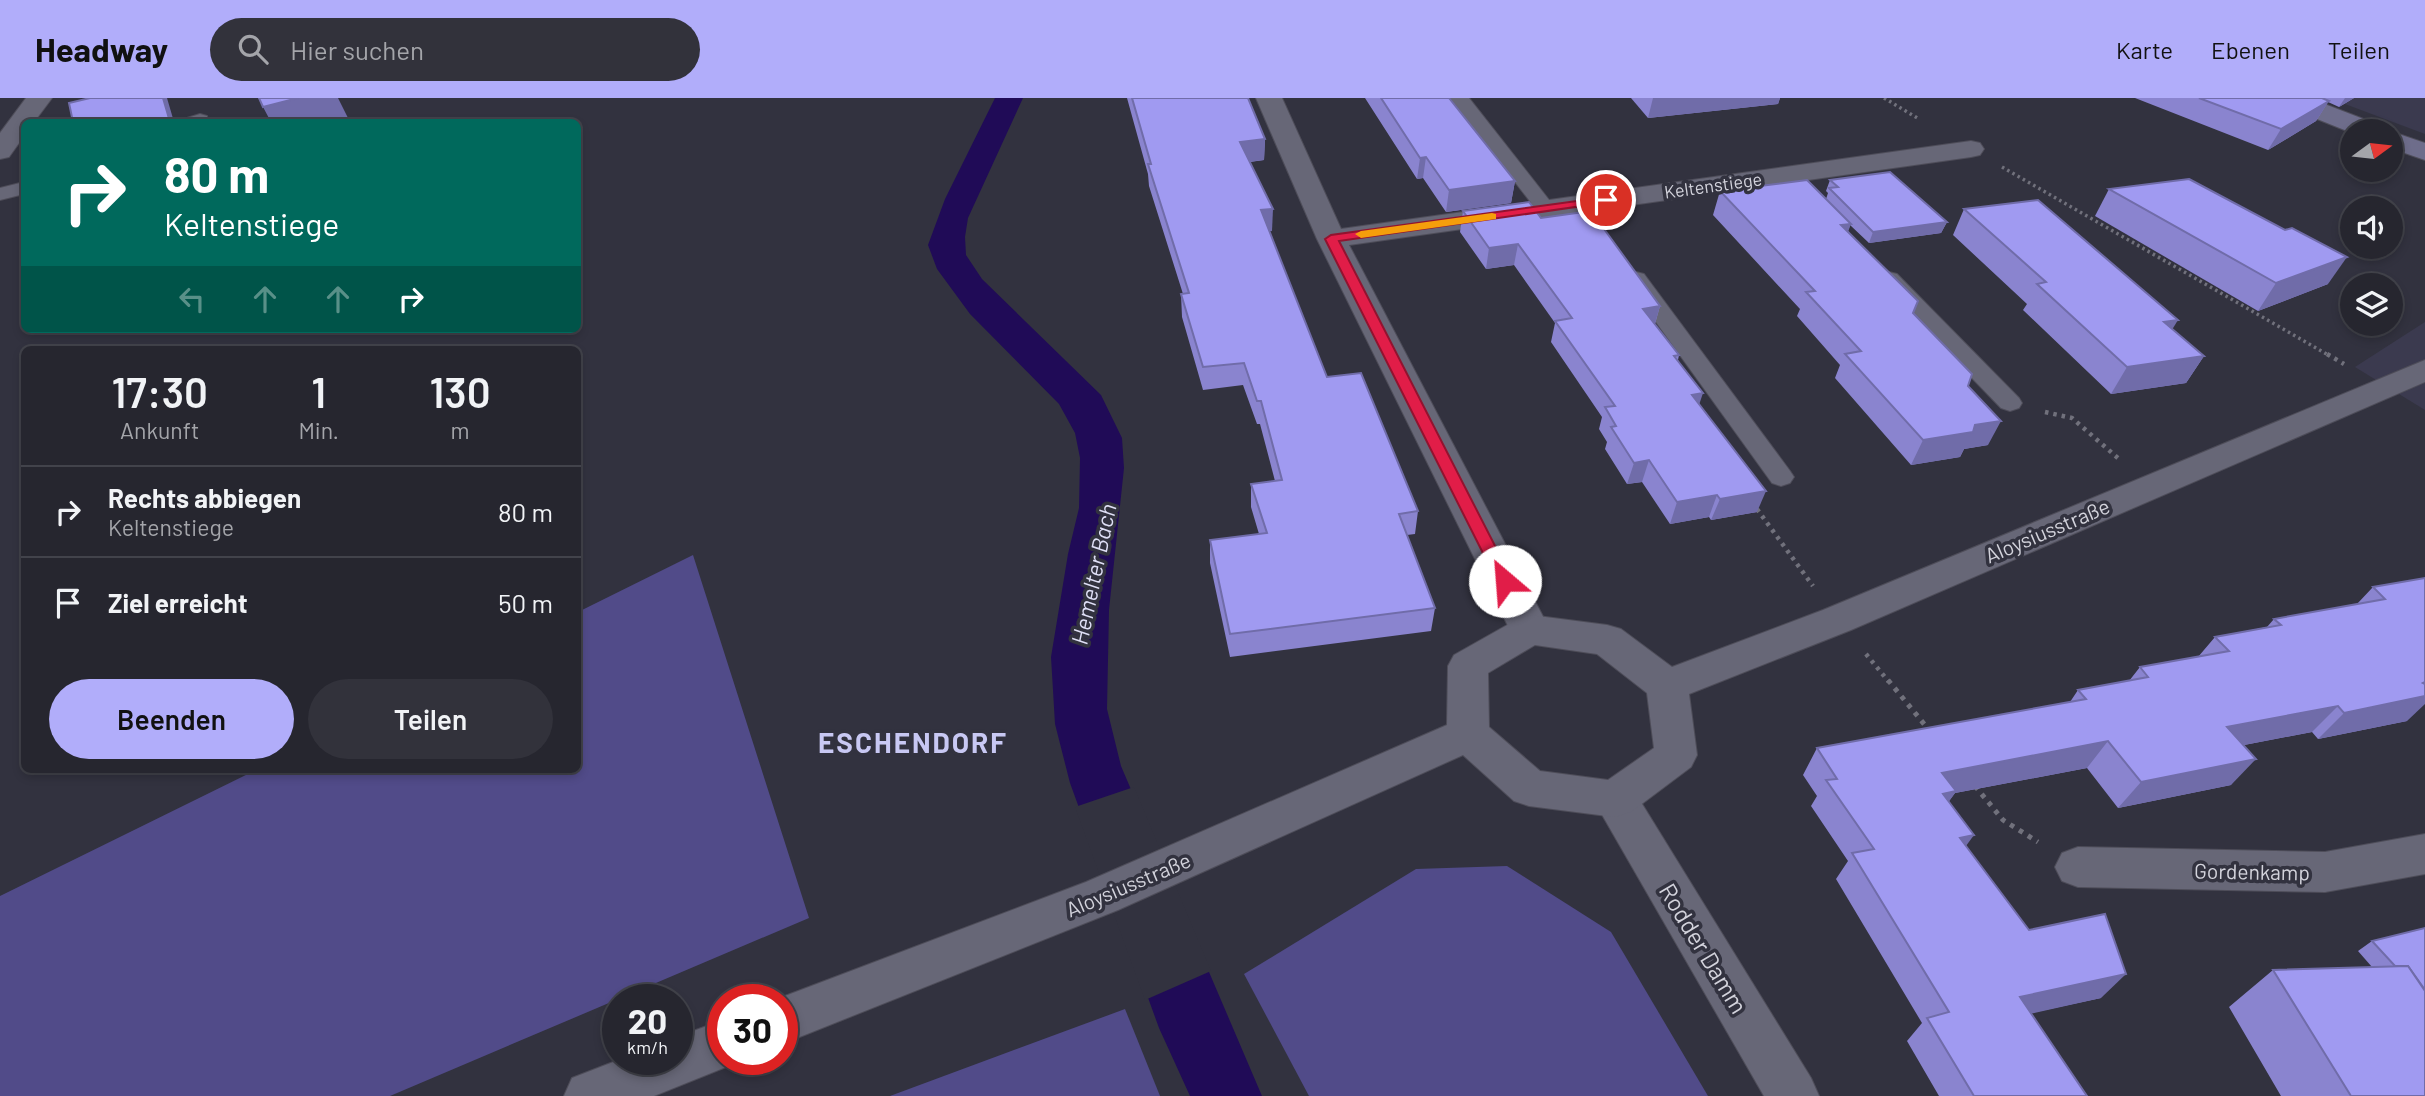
<!DOCTYPE html>
<html lang="de">
<head>
<meta charset="utf-8">
<style>
	body { margin:0; font-family:Barlow,sans-serif; background:#32323b; color:#f1f3f6; height:100vh; display:flex; flex-direction:column; font-size:26px; white-space:nowrap }
	* { box-sizing:border-box; margin:0 }
	p { font-size:23px; color:#a4a5aa }
	.icon { flex:none; width:38px; height:38px; fill:none; stroke:currentColor; stroke-width:2; stroke-linecap:round; stroke-linejoin:round }
	.map { position:relative; flex:1; overflow:hidden }
	.side { position:absolute; left:21px; top:248px; width:560px; height:427px; display:flex; flex-direction:column; background:#26262f; border-radius:10px; box-shadow:0 4px 10px #0003,0 0 0 2px #42434b }
	.side>* { flex:none }
	.top-card { position:absolute; left:21px; top:21px; width:560px; height:214px; border-radius:10px; box-shadow:0 4px 10px #0003,0 0 0 2px #42434b; background:#00695c; color:#fff; overflow:hidden }
	.needle { width:46px; rotate:75deg }
	.fabs { position:absolute; left:2340px; top:21px; display:grid; gap:14px }
	.fabs a { display:grid; place-items:center; width:63px; height:63px; border-radius:50%; background:#26262f; box-shadow:0 4px 10px #0003,0 0 0 2px #42434b; font-size:35px }
	.speed { position:absolute; left:602px; top:886px; display:flex; gap:14px; font-size:35px; font-weight:700; text-align:center }
	.speed>* { display:grid; place-content:center; width:91px; height:91px; border-radius:50%; background:#26262f; box-shadow:0 4px 10px #0003,0 0 0 2px #42434b; line-height:1 }
	.speed small { font-size:18px; font-weight:400 }
	.speed .limit { border:10px solid #d22; background:#fff; color:#111 }
	.pin { position:absolute; display:grid; place-items:center; width:60px; height:60px; color:#fff; margin:-30px; border:4px solid #fff; border-radius:50%; box-shadow:0 2px 7px #0007 }
	.me { position:absolute; width:77px; margin:-38px; rotate:333deg; stroke-linejoin:round; filter:drop-shadow(0 0 5px #0008) }
	.turn { display:flex; align-items:center; gap:24px; height:147px; padding:0 28px; font-size:32px }
	.turn .icon { width:91px; height:91px; stroke-width:2.5 }
	.turn b { display:block; font-size:49px; line-height:60px }
	.lanes { display:flex; align-items:center; height:66px; padding:0 28px; background:#0003; justify-content:center; gap:35px; direction:ltr }
	.lanes .off { opacity:.35 }
	.eta { display:flex; justify-content:space-evenly; align-items:center; height:119px; text-align:center }
	.eta b { font-size:42px; font-weight:600; line-height:49px }
	.action { display:flex; gap:14px; margin-top:auto; padding:14px 28px }
	.action a { flex:1; height:80px; border-radius:42px; background:#b1adfa; color:#111; font-size:28px; font-weight:600; line-height:80px; text-align:center }
	.action a+a { background:#32323b; color:#f1f3f6 }
	ul { padding:0; list-style:none }
	li { display:flex; align-items:center; gap:21px; height:91px; padding:0 28px; border-top:2px solid #42434b }
	li div { flex:1 }
	li b { display:block; font-size:26px }
	li em { font-style:normal }
	header { display:flex; align-items:center; gap:42px; box-sizing:border-box; height:98px; padding:0 35px; background:#b1adfa; color:#111 }
	header strong { font-size:33px }
	nav { display:flex; gap:38px; margin-inline-start:auto; font-size:24px }
	.search { width:490px; height:63px; background:#32323b; display:flex; align-items:center; gap:18px; box-sizing:border-box; padding:0 24px; border-radius:38px; color:#a4a5aa; font-size:26px }
	.map>svg:first-child { display:block }
	.built { fill:#3b3a4f }
	.green { fill:#514b89 }
	.water { fill:#200b57 }
	.pier { fill:#32323f }
	.lines { fill:none; stroke-linecap:round; stroke-linejoin:round }
	.service-casing { stroke:#4e4d59; stroke-width:2 }
	.minor-casing { stroke:#4e4d59; stroke-width:2 }
	.tertiary-casing { stroke:#4e4d59; stroke-width:2 }
	.secondary-casing { stroke:#4e4d59; stroke-width:2 }
	.path-far2 { stroke:#71717c; stroke-width:3.5; stroke-dasharray:2.5 3.5; stroke-linecap:butt }
	.path-far1 { stroke:#71717c; stroke-width:4.5; stroke-dasharray:3.5 5; stroke-linecap:butt }
	.path { stroke:#71717c; stroke-width:5; stroke-dasharray:4.5 6; stroke-linecap:butt }
	.service { fill:#676777; fill-rule:evenodd }
	.minor { fill:#676777; fill-rule:evenodd }
	.tertiary { fill:#676777; fill-rule:evenodd }
	.secondary { fill:#6e6d8b; fill-rule:evenodd }
	.wall { fill:#8a84cf }
	.shaded-wall { fill:#706ca9 }
	.building { fill:#a09af1; stroke:#706ca9; stroke-width:2 }
	.route { fill:#e11d48; stroke:#92132f; stroke-width:2 }
	.slow { fill:#f59e0b }
	.labels { text-anchor:middle; dominant-baseline:central; stroke-width:7; stroke-linejoin:round; paint-order:stroke }
	.far-street-label { font-size:18px; fill:#d3d3dc; stroke:#32323f }
	.street-label { font-size:21px; fill:#d3d3dc; stroke:#32323f }
	.water-label { font-size:23px; font-style:italic; fill:#dfdff6; stroke:#32323f }
	.near-street-label { font-size:24px; fill:#d3d3dc; stroke:#32323f }
	.district-label { font-size:28px; font-weight:bold; letter-spacing:2px; fill:#c8c8f3; stroke:#32323f }
</style>
</head>
<body>
<header>
<strong>Headway</strong>
<div class="search"><svg class="icon" aria-label="search" viewBox="0 0 24 24"><circle cx="10" cy="10" r="6"/><path d="M15 15l6 6"/></svg>Hier suchen</div>
<nav><a>Karte</a><a>Ebenen</a><a>Teilen</a></nav>
</header>
<div class="map">
<svg width="2425" height="998" viewBox="0 0 2425 998">
	<rect width="100%" height="100%" fill="#32323f"/>
	<g class="built">
		<polygon points="2329,0 2425,0 2425,36"/>
		<polygon points="2425,224 2425,312 2355,269"/>
	</g>
	<g class="green">
		<polygon points="693,457 809,820 390,998 0,998 0,798 256,672 578,672 578,514"/>
		<polygon points="1507,768 1611,834 1708,998 1309,998 1244,876 1416,771"/>
		<polygon points="1125,911 1160,998 890,998"/>
	</g>
	<polygon class="water" points="995,0 1023,0 968,120 965,139 966,157 982,181 1101,297 1122,340 1124,370 1109,512 1107,611 1121,668 1262,998 1190,998 1159,930 1070,685 1055,626 1051,559 1068,456 1079,410 1080,360 1075,335 1059,306 970,216 937,171 928,147 945,101"/>
	<polygon class="pier" points="1134,689 1211,873 1145,902 1075,709"/>
	<g class="lines">
		<g class="service-casing">
			<g id="service">
				<polygon points="1450,0 1469,0 1553,107 1556,111 1553,115 1539,115"/>
				<polygon points="200,16 207,18 208,24 185,24 187,20"/>
				<polygon points="24,84 24,96 0,102 0,90"/>
				<polygon points="1636,174 1644,176 1790,373 1794,379 1790,385 1781,388 1772,385 1625,181 1628,176"/>
				<polygon points="1889,174 1897,176 2019,300 2022,305 2019,310 2010,313 2001,310 1881,186 1878,181 1881,176"/>
			</g>
		</g>
		<g class="minor-casing">
			<g id="minor">
				<polygon points="26,0 52,0 34,24 24,24 24,38 9,59 0,61 0,35"/>
				<polygon points="1256,0 1282,0 1341,131 1971,43 1980,45 1984,51 1980,57 1971,59 1349,147 1550,532 1544,542 1530,547 1516,542 1510,532 1317,141"/>
				<polygon points="1615,683 1631,688 1811,980 1819,998 1764,998 1593,701 1599,688"/>
				<polygon points="2425,736 2425,776 2325,794 2078,789 2062,783 2055,769 2062,755 2078,749 2325,754"/>
			</g>
		</g>
		<g class="tertiary-casing">
			<g id="tertiary">
				<path d="M2425 262V284L1851 532 1689 596 1697 657 1691 669 1631 714 1615 719 1529 708 1514 703 1463 657 1118 812 782 946V901H777L1086 784 1447 627 1448 568 1454 557 1516 522 1530 517 1607 527 1621 531 1672 569 1823 512ZM1535 547 1597 556 1647 595 1654 650 1608 682 1540 673 1489 629 1488 575Z"/>
				<polygon points="723,922 723,961 742,961 741,963 654,998 564,998 572,980 621,961 677,961 677,939"/>
			</g>
		</g>
		<g class="secondary-casing">
			<g id="secondary">
				<polygon points="2273,0 2309,0 2379,27 2383,33 2352,35 2277,5"/>
				<polygon points="2389,33 2390,33 2425,45 2425,62 2390,50"/>
			</g>
		</g>
		<g class="path-far2">
			<polyline points="1884,0 1919,21"/>
			<polyline points="2002,69 2330,258"/>
		</g>
		<g class="path-far1">
			<polyline points="2327,256 2344,266"/>
			<polyline points="2045,314 2072,320 2119,361"/>
			<polyline points="1757,411 1813,488"/>
			<polyline points="1866,556 1889,584"/>
		</g>
		<g class="path">
			<polyline points="1888,582 1929,632"/>
			<polyline points="1975,688 2003,722 2038,744"/>
		</g>
		<use href="#service" class="service"/>
		<use href="#minor" class="minor"/>
		<use href="#tertiary" class="tertiary"/>
		<use href="#secondary" class="secondary"/>
	</g>
	<g class="wall">
		<polygon points="1127,0 1248,0 1265,41 1264,62 1250,64 1272,133 1269,133 1327,279 1418,413 1415,436 1407,437 1435,510 1431,533 1230,559 1210,465 1210,442 1259,436 1251,409 1251,386 1275,383 1260,326 1257,326 1243,287 1203,292 1182,219 1181,196 1183,196 1149,88 1148,76"/>
		<polygon points="1365,0 1449,0 1515,83 1511,105 1446,114 1423,80 1417,81"/>
		<polygon points="1631,0 1780,0 1778,6 1648,20"/>
		<polygon points="2135,0 2354,0 2339,9 2328,4 2316,23 2268,52"/>
		<polygon points="1830,82 1947,124 1941,135 1869,145 1850,127 1848,133 1913,215 1968,288 1988,347 1964,351 1960,359 1911,367 1835,280 1840,267 1797,218 1800,211 1713,117 1720,93 1826,101 1828,95 1826,93"/>
		<polygon points="2109,91 2328,186 2258,213 2095,118"/>
		<polygon points="1964,111 2172,231 2204,258 2186,285 2111,296 2023,212 2027,206 1953,137"/>
		<polygon points="1463,113 1541,120 1660,208 1655,226 1679,257 1678,262 1699,307 1757,414 1711,422 1709,419 1670,426 1642,384 1627,386 1605,351 1607,344 1599,331 1602,319 1551,244 1555,225 1514,167 1486,171 1460,134"/>
		<polygon points="2425,480 2407,623 2318,641 2312,634 2244,647 2231,687 2118,710 2087,670 1955,695 1948,704 1966,748 2029,832 2101,900 2031,915 2087,998 1939,998 1907,943 1922,925 1836,781 1848,763 1811,708 1817,698 1803,677 1817,650 2070,604 2078,592 2129,583 2140,569 2198,559 2215,539 2267,529 2274,521 2357,506 2373,489"/>
		<polygon points="2425,830 2425,998 2281,998 2229,909 2273,872 2372,869 2358,853 2372,843"/>
	</g>
	<g class="shaded-wall">
		<polygon points="163,0 167,0 174,24 170,24"/>
		<polygon points="298,0 338,0 348,20 329,24 271,24 263,9"/>
		<polygon points="1653,0 1780,0 1778,6 1648,20"/>
		<polygon points="2345,0 2354,0 2339,9"/>
		<polygon points="2329,3 2316,23 2268,52 2281,31"/>
		<polygon points="1265,41 1264,62 1239,65 1240,44"/>
		<polygon points="1426,59 1423,80 1417,81 1420,60"/>
		<polygon points="1515,83 1511,105 1446,114 1449,92"/>
		<polygon points="1273,111 1272,133 1260,134 1261,112"/>
		<polygon points="1947,124 1941,135 1869,145 1873,134"/>
		<polygon points="1851,126 1842,149 1841,127"/>
		<polygon points="1518,146 1514,167 1486,171 1489,150"/>
		<polygon points="2347,159 2328,186 2258,213 2276,185"/>
		<polygon points="1660,208 1654,229 1643,211"/>
		<polygon points="2178,222 2162,248 2164,224"/>
		<polygon points="2204,258 2186,285 2111,296 2127,269"/>
		<polygon points="1703,295 1696,316 1692,297"/>
		<polygon points="2001,323 1988,347 1964,351 1960,359 1911,367 1923,342 1975,327"/>
		<polygon points="1649,362 1642,384 1627,386 1634,365"/>
		<polygon points="1766,393 1757,414 1711,422 1720,401"/>
		<polygon points="1717,397 1709,419 1670,426 1677,404"/>
		<polygon points="2425,584 2425,606 2407,623 2318,641 2344,615"/>
		<polygon points="2338,608 2312,634 2203,655 2227,629"/>
		<polygon points="2108,643 2087,670 1955,695 1938,719 1942,675"/>
		<polygon points="2256,661 2231,687 2118,710 2141,684"/>
		<polygon points="1974,737 1955,763 1960,740"/>
		<polygon points="2126,876 2101,900 1998,923 2020,899"/>
	</g>
	<g class="building">
		<polygon points="90,0 163,0 170,24 73,24 69,5"/>
		<polygon points="259,0 298,0 263,9"/>
		<polygon points="1132,0 1248,0 1265,41 1240,44 1273,111 1261,112 1327,279 1361,275 1418,413 1399,416 1435,510 1230,536 1210,442 1267,435 1251,386 1282,382 1261,303 1257,303 1244,265 1203,269 1181,196 1189,195 1148,66 1151,66"/>
		<polygon points="1381,0 1449,0 1515,83 1449,92 1426,59 1420,60"/>
		<polygon points="2199,0 2322,0 2329,3 2281,31"/>
		<polygon points="1890,74 1947,124 1873,134 1829,90 1838,89 1830,82"/>
		<polygon points="2189,81 2285,132 2292,130 2347,159 2276,185 2109,91"/>
		<polygon points="1807,82 1851,126 1841,127 1918,203 1913,215 1972,276 1968,288 2001,323 1975,327 1973,334 1923,342 1845,256 1861,253 1806,194 1815,193 1720,93"/>
		<polygon points="2038,102 2178,222 2164,224 2204,258 2127,269 2037,186 2046,184 1964,111"/>
		<polygon points="1529,104 1541,120 1591,113 1660,208 1643,211 1679,257 1674,258 1703,295 1692,297 1766,393 1720,401 1717,397 1677,404 1649,362 1634,365 1611,329 1616,328 1605,309 1615,308 1555,223 1572,220 1518,146 1489,150 1463,113"/>
		<polygon points="2425,480 2425,584 2423,585 2425,586 2425,598 2344,615 2338,608 2227,629 2256,661 2141,684 2108,643 1942,675 1956,693 1943,696 1974,737 1960,740 2029,832 2105,816 2126,876 2020,899 2087,998 1974,998 1927,920 1949,914 1852,755 1874,751 1826,682 1837,681 1817,650 2086,601 2078,592 2148,579 2140,569 2229,553 2215,539 2281,527 2274,521 2385,501 2373,489"/>
		<polygon points="2425,830 2425,892 2408,868 2395,868 2372,843"/>
		<polygon points="2408,868 2425,893 2425,998 2351,998 2273,872"/>
	</g>
	<polygon class="route" points="1606,99 1612,102 1610,104 1339,143 1513,483 1505,489 1497,483 1325,141 1331,137"/>
	<polygon class="slow" points="1492,115 1496,116 1496,121 1361,140 1355,136 1361,133"/>
	<g class="labels">
		<g class="far-street-label">
			<text transform="translate(1713 87) rotate(-8)">Keltenstiege</text>
		</g>
		<g class="street-label">
			<text transform="translate(2047 432) rotate(-23)">Aloysiusstraße</text>
			<text transform="translate(2252 773) rotate(1)">Gordenkamp</text>
			<text transform="translate(1128 786) rotate(-23)">Aloysiusstraße</text>
		</g>
		<g class="water-label">
			<text transform="translate(1093 476) rotate(-78)">Hemelter Bach</text>
		</g>
		<g class="near-street-label">
			<text transform="translate(1704 850) rotate(59)">Rodder Damm</text>
		</g>
		<g class="district-label">
			<text x="913" y="644">ESCHENDORF</text>
		</g>
	</g>
</svg>
<div class="fabs">
<a><svg class="needle" viewBox="-14 -14 28 28"><path d="M0-13l5 13h-10z" fill="#e53935"/><path d="M0 13l5-13h-10z" fill="#a4a5aa"/></svg></a>
<a><svg class="icon" aria-label="sound" viewBox="0 0 24 24"><path d="M4 9h4l5-4v14l-5-4H4zM17 9q2 3 0 6"/></svg></a>
<a><svg class="icon" aria-label="layers" viewBox="0 0 24 24"><path d="M12 4l9 5-9 5-9-5zM3 14l9 5 9-5"/></svg></a>
</div>
<div class="speed"><div>20<small>km/h</small></div><div class="limit">30</div></div>
<div class="pin" style="left:1606px;top:102px;background:#d93025"><svg class="icon" aria-label="arrive" viewBox="0 0 24 24"><path d="M6 21V4h12l-3 4 3 4H6"/></svg></div>
<svg class="me" style="left:1505px;top:483px" viewBox="-20 -20 40 40"><circle r="19" fill="#fff"/><path d="M0-13L10 11 0 6-10 11z" fill="#e11d48"/></svg>
<div class="top-card">
<div class="turn"><svg class="icon" aria-label="right" viewBox="0 0 24 24"><path d="M7 20v-9h11M14 6l5 5-5 5"/></svg><div><b>80 m</b>Keltenstiege</div></div>
<div class="lanes"><svg class="icon off" aria-label="left" viewBox="0 0 24 24"><path d="M17 20v-9H6M10 6l-5 5 5 5"/></svg><svg class="icon off" aria-label="ahead" viewBox="0 0 24 24"><path d="M12 20V5M6 11l6-6 6 6"/></svg><svg class="icon off" aria-label="ahead" viewBox="0 0 24 24"><path d="M12 20V5M6 11l6-6 6 6"/></svg><svg class="icon" aria-label="right" viewBox="0 0 24 24"><path d="M7 20v-9h11M14 6l5 5-5 5"/></svg></div>
</div>
<section class="side">
<div class="eta">
<div><b>17:30</b><p>Ankunft</p></div>
<div><b>1</b><p>Min.</p></div>
<div><b>130</b><p>m</p></div>
</div>
<ul>
<li><svg class="icon" aria-label="right" viewBox="0 0 24 24"><path d="M7 20v-9h11M14 6l5 5-5 5"/></svg><div><b>Rechts abbiegen</b><p>Keltenstiege</p></div><em>80 m</em></li>
<li><svg class="icon" aria-label="arrive" viewBox="0 0 24 24"><path d="M6 21V4h12l-3 4 3 4H6"/></svg><div><b>Ziel erreicht</b></div><em>50 m</em></li>
</ul>
<div class="action"><a>Beenden</a><a>Teilen</a></div>
</section>
</div>
</body>
</html>
